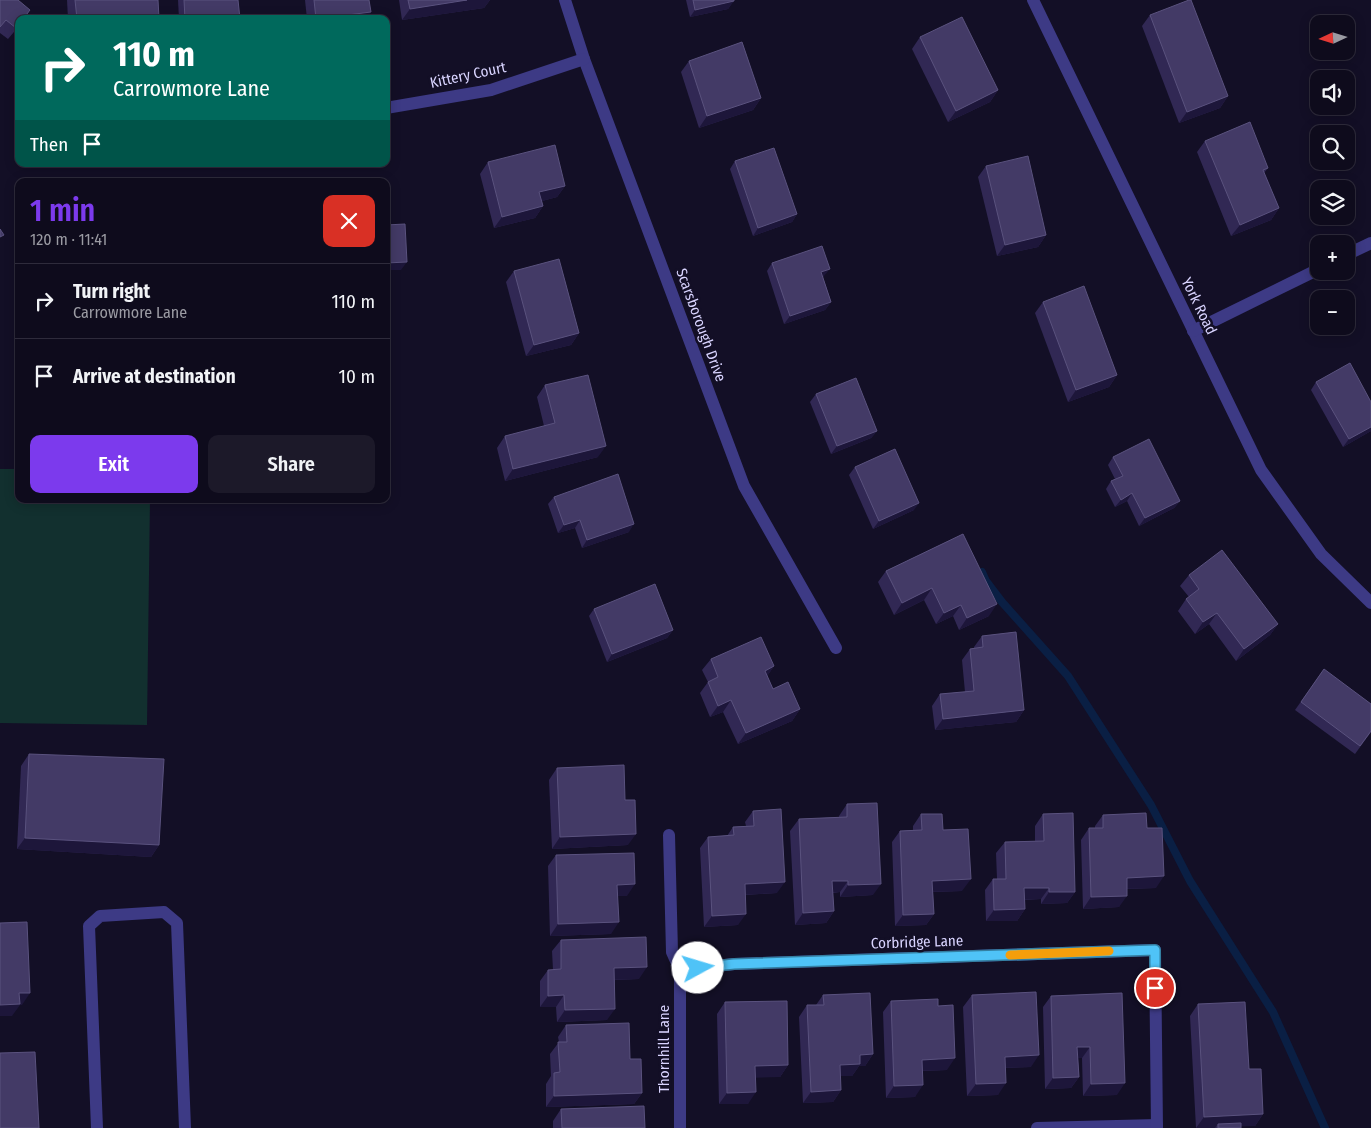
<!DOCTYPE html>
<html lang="en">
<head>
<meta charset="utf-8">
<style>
	body { margin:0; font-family:"Fira Sans Condensed",sans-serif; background:#1c1929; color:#f1f3f6; height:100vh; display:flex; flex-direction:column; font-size:19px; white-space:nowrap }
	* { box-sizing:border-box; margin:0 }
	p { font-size:16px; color:#9b9ba3 }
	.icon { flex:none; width:28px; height:28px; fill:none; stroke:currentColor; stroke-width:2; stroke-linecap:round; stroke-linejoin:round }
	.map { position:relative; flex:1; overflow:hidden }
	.sheet { position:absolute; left:15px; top:178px; width:375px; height:325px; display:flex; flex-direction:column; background:#0e0b1c; border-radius:10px; box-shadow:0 2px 12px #0003,0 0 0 1px #2e2b3b }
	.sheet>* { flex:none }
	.hud { position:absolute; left:15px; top:15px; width:375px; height:152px; border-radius:10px; box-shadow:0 2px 12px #0003,0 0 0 1px #2e2b3b; background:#00695c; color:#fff; overflow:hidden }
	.needle { width:32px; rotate:266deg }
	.fabs { position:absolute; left:1310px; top:15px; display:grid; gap:10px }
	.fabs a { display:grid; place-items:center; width:45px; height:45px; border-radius:10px; background:#0e0b1c; box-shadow:0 2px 12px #0003,0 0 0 1px #2e2b3b; font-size:25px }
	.pin { position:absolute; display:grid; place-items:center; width:42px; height:42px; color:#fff; margin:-21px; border:2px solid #fff; border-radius:50%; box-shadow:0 1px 5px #0007 }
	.me { position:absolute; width:55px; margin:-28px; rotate:84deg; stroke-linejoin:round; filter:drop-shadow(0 0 4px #0008) }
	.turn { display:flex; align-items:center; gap:18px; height:105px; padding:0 15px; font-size:22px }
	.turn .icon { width:65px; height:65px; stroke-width:2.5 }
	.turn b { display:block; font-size:35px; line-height:42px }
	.then { display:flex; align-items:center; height:48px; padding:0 15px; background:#0003; gap:10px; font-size:19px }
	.round { display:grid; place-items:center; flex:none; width:52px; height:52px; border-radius:10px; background:#1c1929 }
	.summary { display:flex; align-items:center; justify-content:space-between; height:85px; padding:0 15px }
	h1 { font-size:30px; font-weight:600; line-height:38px; color:#7c3aed }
	.primary-button { display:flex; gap:10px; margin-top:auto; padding:10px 15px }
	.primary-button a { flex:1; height:58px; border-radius:10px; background:#7c3aed; color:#fff; font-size:20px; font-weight:600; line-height:58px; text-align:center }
	.primary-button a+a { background:#1c1929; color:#f1f3f6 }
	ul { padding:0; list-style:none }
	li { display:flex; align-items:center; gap:15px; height:75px; padding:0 15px; border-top:1px solid #2e2b3b }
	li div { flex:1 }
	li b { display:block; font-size:19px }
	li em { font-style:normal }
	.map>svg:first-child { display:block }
	.green { fill:#12302f }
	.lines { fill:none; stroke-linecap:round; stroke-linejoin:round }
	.stream { stroke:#0a1f44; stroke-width:8 }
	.service { stroke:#3d3a85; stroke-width:12 }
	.minor { stroke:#3d3a85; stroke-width:12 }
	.wall { fill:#312854 }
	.shaded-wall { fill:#1d163a }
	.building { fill:#433a66; stroke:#5a527e }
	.route-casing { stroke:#337fa1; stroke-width:12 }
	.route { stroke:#4fc3f7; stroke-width:9 }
	.slow { stroke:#f59e0b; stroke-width:9 }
	.labels { text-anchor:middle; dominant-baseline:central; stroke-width:5; stroke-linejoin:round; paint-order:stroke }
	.street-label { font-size:15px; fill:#d9d4ff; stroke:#130f26 }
</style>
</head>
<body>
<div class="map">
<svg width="1371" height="1128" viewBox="0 0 1371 1128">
	<rect width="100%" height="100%" fill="#130f26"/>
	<polygon class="green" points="0,469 19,469 19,499 150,499 147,725 0,723"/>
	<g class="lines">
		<polyline class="stream" points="982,572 986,581 1002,602 1068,676 1151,805 1190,881 1273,1012 1325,1128"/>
		<g class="service">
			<polyline points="669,835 672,952 680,970"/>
			<polyline points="97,1128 89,926 100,916 164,912 177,923 185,1128"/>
			<polyline points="1037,1128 1157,1125"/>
		</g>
		<g class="minor">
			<polyline points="565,0 584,59 744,486 836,648"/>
			<polyline points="1033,0 1261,470 1321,554 1371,603"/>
			<polyline points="386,108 491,90 584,59"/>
			<polyline points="1346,255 1371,243"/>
			<polyline points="1193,331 1319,269"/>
			<polyline points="680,1128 680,970 734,964 1155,950 1157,1128"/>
		</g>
	</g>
	<g class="wall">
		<polygon points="0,0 30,10 24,19 19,19 19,26 8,39 0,33"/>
		<polygon points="67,0 158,0 158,19 68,19"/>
		<polygon points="178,0 238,0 240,19 179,19"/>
		<polygon points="305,0 369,0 366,19 307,19"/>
		<polygon points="399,0 490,0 484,8 402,20"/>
		<polygon points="686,0 734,0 728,9 690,17"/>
		<polygon points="1150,15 1228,96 1220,108 1179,123 1142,26"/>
		<polygon points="920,37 998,90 990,102 948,122 912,49"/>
		<polygon points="689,61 761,98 753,110 699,128 681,72"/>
		<polygon points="1205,141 1268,168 1264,173 1279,208 1271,220 1231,236 1197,152"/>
		<polygon points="735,161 797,214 792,222 753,236 730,169"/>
		<polygon points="488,162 565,186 557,197 542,201 543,206 535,218 494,228 480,174"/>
		<polygon points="986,166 1046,235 1038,247 997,256 978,177"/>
		<polygon points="772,263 824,276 823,277 831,302 825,310 784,324 767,271"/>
		<polygon points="514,271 579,333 571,345 526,356 506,282"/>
		<polygon points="1043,302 1117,375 1109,387 1068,402 1035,313"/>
		<polygon points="1316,382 1371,402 1371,431 1343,447 1311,390"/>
		<polygon points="545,385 598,457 505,481 497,448 505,436 544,426 537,397"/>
		<polygon points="816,394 877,431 871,438 831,454 810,402"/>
		<polygon points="1113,457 1180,501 1174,508 1139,526 1127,501 1115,507 1106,489 1111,481 1115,479 1108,465"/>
		<polygon points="855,467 914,510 873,529 849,475"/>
		<polygon points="554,497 629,532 582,548 575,528 558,533 548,504"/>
		<polygon points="963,534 989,616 959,630 953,616 936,624 924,600 894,615 878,582 886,571"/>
		<polygon points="1189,575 1278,624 1270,635 1236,661 1209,624 1195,634 1178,611 1186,599 1189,597 1180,586"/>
		<polygon points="594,609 673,630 667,638 607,662 589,616"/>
		<polygon points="982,636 1024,710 1016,722 935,730 932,706 940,694 965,692 962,660 970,649 974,648 974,647"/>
		<polygon points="711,659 774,666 767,676 773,689 800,709 792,721 738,744 723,712 710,717 700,693 708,682 702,670"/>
		<polygon points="1324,669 1371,732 1355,754 1295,710"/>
		<polygon points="29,754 159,845 151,857 17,849 21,766"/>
		<polygon points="557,768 625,800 628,845 552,849 549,780"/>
		<polygon points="847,804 873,895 840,897 840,892 833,893 834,911 826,923 795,925 790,831 799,819 839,817 839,816"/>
		<polygon points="753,811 777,893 745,895 738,925 704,927 700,848 708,837 727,836 733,827 746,826 745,822"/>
		<polygon points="921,814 943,830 962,891 933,892 934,914 926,925 895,926 892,842 900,831 913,830 913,826"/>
		<polygon points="1043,814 1075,892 1067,903 1041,904 1041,899 1025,900 1025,909 1017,921 986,921 985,890 993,879 997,879 996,853 1005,842 1035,841 1035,826"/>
		<polygon points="1103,815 1147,828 1156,888 1127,889 1119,907 1083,909 1081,840 1089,828 1095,828 1095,826"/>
		<polygon points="556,855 627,896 618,896 611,934 550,936 548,866"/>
		<polygon points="561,940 639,979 615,980 607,1020 557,1022 556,1007 540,1007 540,981 548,970 553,970 552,951"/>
		<polygon points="1122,993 1117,1095 1083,1096 1082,1058 1078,1058 1079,1077 1071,1088 1045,1089 1043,1007 1051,996"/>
		<polygon points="823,995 873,1054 865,1066 859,1066 852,1076 840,1076 841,1090 833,1102 803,1103 799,1017 807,1005 816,1005"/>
		<polygon points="972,995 1031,1067 1006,1068 998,1095 967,1096 963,1007"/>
		<polygon points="891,1001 947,1070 923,1071 915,1097 886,1098 883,1012"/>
		<polygon points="725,1002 788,1065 780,1077 755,1077 748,1104 719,1104 717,1014"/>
		<polygon points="1198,1004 1249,1069 1263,1114 1255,1126 1241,1126 1241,1128 1196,1128 1190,1016"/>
		<polygon points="566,1025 630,1059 642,1093 634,1104 546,1107 546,1084 551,1076 550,1054 559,1042 558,1037"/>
		<polygon points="561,1109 645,1128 553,1128 553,1121"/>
	</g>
	<g class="shaded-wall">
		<polygon points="467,0 490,0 484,8 402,20 410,9"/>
		<polygon points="734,1 728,9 690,17 695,10"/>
		<polygon points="371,12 366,19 316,19"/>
		<polygon points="998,90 990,102 948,122 956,111"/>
		<polygon points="1228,96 1220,108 1179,123 1187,112"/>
		<polygon points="761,98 753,110 699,128 707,116"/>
		<polygon points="565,186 557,197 531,204 539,192"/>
		<polygon points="543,206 535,218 494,228 502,217"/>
		<polygon points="1279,208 1271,220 1231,236 1240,225"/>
		<polygon points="797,214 792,222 753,236 758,228"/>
		<polygon points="1046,235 1038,247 997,256 1005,245"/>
		<polygon points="407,262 401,270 386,270 386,263"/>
		<polygon points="830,269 824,276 815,280 821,272"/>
		<polygon points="831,302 825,310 784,324 790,316"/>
		<polygon points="579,333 571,345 526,356 534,345"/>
		<polygon points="1117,375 1109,387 1068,402 1076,390"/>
		<polygon points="1371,427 1371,431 1343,447 1349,439"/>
		<polygon points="877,431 871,438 831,454 837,446"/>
		<polygon points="606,446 598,457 505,481 513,469"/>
		<polygon points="1132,493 1127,501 1115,507 1121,500"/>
		<polygon points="1180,501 1174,508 1139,526 1145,518"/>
		<polygon points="919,503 914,510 873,529 879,521"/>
		<polygon points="580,520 575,528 558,533 564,525"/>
		<polygon points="634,524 629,532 582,548 587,540"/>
		<polygon points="932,588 924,600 894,615 902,603"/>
		<polygon points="997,604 989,616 959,630 967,618"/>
		<polygon points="961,605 953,616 936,624 944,613"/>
		<polygon points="1217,613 1209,624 1195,634 1203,622"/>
		<polygon points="1278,624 1270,635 1236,661 1244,649"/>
		<polygon points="673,630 667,638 607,662 612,654"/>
		<polygon points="774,666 766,678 765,671"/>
		<polygon points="731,700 723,712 710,717 718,706"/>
		<polygon points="800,709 792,721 738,744 746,733"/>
		<polygon points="1024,710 1016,722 935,730 943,719"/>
		<polygon points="636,834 628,845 552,849 560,837"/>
		<polygon points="25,838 159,845 151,857 17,849"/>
		<polygon points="1164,876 1156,888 1119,889 1127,878"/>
		<polygon points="971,879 962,891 924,892 932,881"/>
		<polygon points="832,881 848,881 840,892 824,893"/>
		<polygon points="785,882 777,893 737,895 745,884"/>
		<polygon points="635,884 627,896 609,896 617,885"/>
		<polygon points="881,884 873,895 840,897 848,885"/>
		<polygon points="1024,888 1049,888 1041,899 1016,900"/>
		<polygon points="1049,892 1075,892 1067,903 1041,904"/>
		<polygon points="1127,896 1119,907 1083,909 1091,897"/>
		<polygon points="1025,909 1017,921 986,921 994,910"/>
		<polygon points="834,911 826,923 795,925 803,913"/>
		<polygon points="746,914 738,925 704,927 712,916"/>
		<polygon points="934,914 926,925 895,926 903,915"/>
		<polygon points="619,922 611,934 550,936 558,924"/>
		<polygon points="647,967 639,979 606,980 614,968"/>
		<polygon points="19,993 30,993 22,1005 20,1005 12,1016 0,1016 0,1005"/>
		<polygon points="564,995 556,1007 540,1007 548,996"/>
		<polygon points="615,1009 607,1020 557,1022 565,1010"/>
		<polygon points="1077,1047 1090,1047 1082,1058 1069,1059"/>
		<polygon points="873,1054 865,1066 859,1066 852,1076 832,1076 840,1065 860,1055"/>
		<polygon points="1039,1055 1031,1067 997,1068 1005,1057"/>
		<polygon points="955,1058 947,1070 914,1071 922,1060"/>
		<polygon points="788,1065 780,1077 747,1078 755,1066"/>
		<polygon points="1079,1077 1071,1088 1045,1089 1053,1078"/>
		<polygon points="1006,1083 998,1095 967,1096 976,1084"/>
		<polygon points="1125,1083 1117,1095 1083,1096 1091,1084"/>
		<polygon points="923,1085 915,1097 886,1098 894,1086"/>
		<polygon points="841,1090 833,1102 803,1103 811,1092"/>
		<polygon points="756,1092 748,1104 719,1104 727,1093"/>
		<polygon points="642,1093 634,1104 546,1107 554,1096"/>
		<polygon points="1263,1114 1255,1126 1218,1127 1218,1124 1215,1128 1196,1128 1204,1117"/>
	</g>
	<g class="building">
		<polygon points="0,0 18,0 30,10 23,19 19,19 19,24 16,28 6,20 0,27"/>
		<polygon points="75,0 158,0 159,18 138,19 77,19"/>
		<polygon points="184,0 238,0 240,19 185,19"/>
		<polygon points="314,0 369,0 371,12 316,19"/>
		<polygon points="408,0 467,0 410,9"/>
		<polygon points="693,0 734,0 734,1 695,10"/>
		<polygon points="1189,0 1191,0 1228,96 1187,112 1150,15"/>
		<polygon points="962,17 998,90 956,111 920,37"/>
		<polygon points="742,42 761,98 707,116 689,61"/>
		<polygon points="1250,122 1268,168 1263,170 1279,208 1240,225 1205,141"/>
		<polygon points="555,145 565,186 539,192 543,206 502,217 488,162"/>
		<polygon points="774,148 797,214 758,228 735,161"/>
		<polygon points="1028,156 1046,235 1005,245 986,166"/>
		<polygon points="405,224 407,262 386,263 386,225"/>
		<polygon points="0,229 4,235 0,237"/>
		<polygon points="822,246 830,269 821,272 831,302 790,316 772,263"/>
		<polygon points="559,259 579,333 534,345 514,271"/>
		<polygon points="1084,286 1117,375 1076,390 1043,302"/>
		<polygon points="1350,363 1371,402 1371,427 1349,439 1316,382"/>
		<polygon points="588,375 606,446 513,469 505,436 555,423 545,385"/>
		<polygon points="856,378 877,431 837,446 816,394"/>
		<polygon points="1149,439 1180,501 1145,518 1132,493 1121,500 1111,481 1123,476 1113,457"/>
		<polygon points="895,449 919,503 879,521 855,467"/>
		<polygon points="618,474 634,524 587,540 580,520 564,525 554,497"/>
		<polygon points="963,534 997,604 967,618 961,605 944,613 932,588 902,603 886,571"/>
		<polygon points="1222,550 1278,624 1244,649 1217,613 1203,622 1186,599 1199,589 1189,575"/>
		<polygon points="655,584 673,630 612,654 594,609"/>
		<polygon points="1016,632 1024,710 943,719 940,694 974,691 970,649 983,647 982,636"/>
		<polygon points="761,637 774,666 765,671 773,689 788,682 800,709 746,733 731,700 718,706 708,682 718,677 711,659"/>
		<polygon points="1324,669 1371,704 1371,731 1360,746 1301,702"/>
		<polygon points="29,754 164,759 159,845 25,838"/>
		<polygon points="624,765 625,800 635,800 636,834 560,837 557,768"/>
		<polygon points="877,803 881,884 848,885 848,881 832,881 834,911 803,913 799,819 847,817 847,804"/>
		<polygon points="781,809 785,882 745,884 746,914 712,916 708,837 734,835 733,827 754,826 753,811"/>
		<polygon points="1073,813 1075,892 1049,892 1049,888 1024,888 1025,909 994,910 993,879 1006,879 1005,842 1044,841 1043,814"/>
		<polygon points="1146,813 1147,828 1162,828 1164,876 1127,878 1127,896 1091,897 1089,828 1103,828 1103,815"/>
		<polygon points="921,814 942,814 943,830 968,829 971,879 932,881 934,914 903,915 900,831 922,830"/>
		<polygon points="634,853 635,884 617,885 619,922 558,924 556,855"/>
		<polygon points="27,922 30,993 19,993 20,1004 0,1005 0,923"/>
		<polygon points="646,937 647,967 614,968 615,1009 565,1010 564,995 548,996 548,970 561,969 561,940"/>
		<polygon points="1036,992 1039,1055 1005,1057 1006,1083 976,1084 972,995"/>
		<polygon points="870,993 873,1054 860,1055 860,1064 840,1065 841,1090 811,1092 807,1005 824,1005 823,995"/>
		<polygon points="1122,993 1125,1083 1091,1084 1090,1047 1077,1047 1079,1077 1053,1078 1051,996"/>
		<polygon points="938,999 938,1006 953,1005 955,1058 922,1060 923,1085 894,1086 891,1001"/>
		<polygon points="787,1001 788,1065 755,1066 756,1092 727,1093 725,1002"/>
		<polygon points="1245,1002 1249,1069 1261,1069 1263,1114 1204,1117 1198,1004"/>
		<polygon points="629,1023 630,1059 641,1059 642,1093 554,1096 554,1073 560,1072 558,1042 567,1042 566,1025"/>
		<polygon points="35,1052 39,1128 0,1128 0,1053"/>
		<polygon points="644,1106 645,1128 562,1128 561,1109"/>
		<polygon points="1241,1123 1241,1128 1218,1128 1218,1124"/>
	</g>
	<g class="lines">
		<g class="route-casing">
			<polyline id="route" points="698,968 734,964 1155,950 1155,988"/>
		</g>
		<use href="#route" class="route"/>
		<polyline class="slow" points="1010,955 1109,951"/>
	</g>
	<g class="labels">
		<g class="street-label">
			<text transform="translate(468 75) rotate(-12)">Kittery Court</text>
			<text transform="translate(1199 306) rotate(64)">York Road</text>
			<text transform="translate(701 325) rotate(70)">Scarsborough Drive</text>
			<text transform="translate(917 942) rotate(-2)">Corbridge Lane</text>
			<text transform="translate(664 1049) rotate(-90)">Thornhill Lane</text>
		</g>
	</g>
</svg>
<div class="fabs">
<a><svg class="needle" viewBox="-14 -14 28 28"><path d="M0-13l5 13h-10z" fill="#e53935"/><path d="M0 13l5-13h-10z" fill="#9b9ba3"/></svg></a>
<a><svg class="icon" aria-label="sound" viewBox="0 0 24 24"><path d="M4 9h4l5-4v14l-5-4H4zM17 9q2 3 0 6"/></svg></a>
<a><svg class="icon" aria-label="search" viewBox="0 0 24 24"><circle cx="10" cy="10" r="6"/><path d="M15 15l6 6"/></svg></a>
<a><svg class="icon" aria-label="layers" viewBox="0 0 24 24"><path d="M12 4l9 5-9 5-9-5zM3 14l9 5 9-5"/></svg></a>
<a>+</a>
<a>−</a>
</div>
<div class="pin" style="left:1155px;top:988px;background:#d93025"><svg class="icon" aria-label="arrive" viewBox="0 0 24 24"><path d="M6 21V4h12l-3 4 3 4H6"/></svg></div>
<svg class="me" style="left:698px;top:968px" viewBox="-20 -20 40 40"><circle r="19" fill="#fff"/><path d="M0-13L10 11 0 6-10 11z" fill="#4fc3f7"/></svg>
<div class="hud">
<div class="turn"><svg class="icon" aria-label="right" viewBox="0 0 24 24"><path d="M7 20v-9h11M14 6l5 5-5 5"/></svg><div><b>110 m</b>Carrowmore Lane</div></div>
<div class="then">Then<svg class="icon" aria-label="arrive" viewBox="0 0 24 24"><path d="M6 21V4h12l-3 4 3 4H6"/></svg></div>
</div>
<section class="sheet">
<div class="summary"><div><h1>1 min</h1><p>120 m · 11:41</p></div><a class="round" style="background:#d93025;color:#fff"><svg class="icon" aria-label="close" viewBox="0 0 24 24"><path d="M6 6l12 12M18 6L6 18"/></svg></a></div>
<ul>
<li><svg class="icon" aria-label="right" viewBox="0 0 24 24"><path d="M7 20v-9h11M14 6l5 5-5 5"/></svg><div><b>Turn right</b><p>Carrowmore Lane</p></div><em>110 m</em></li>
<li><svg class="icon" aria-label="arrive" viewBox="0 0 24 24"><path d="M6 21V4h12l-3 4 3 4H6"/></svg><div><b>Arrive at destination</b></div><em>10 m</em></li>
</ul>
<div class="primary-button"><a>Exit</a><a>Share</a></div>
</section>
</div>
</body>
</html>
